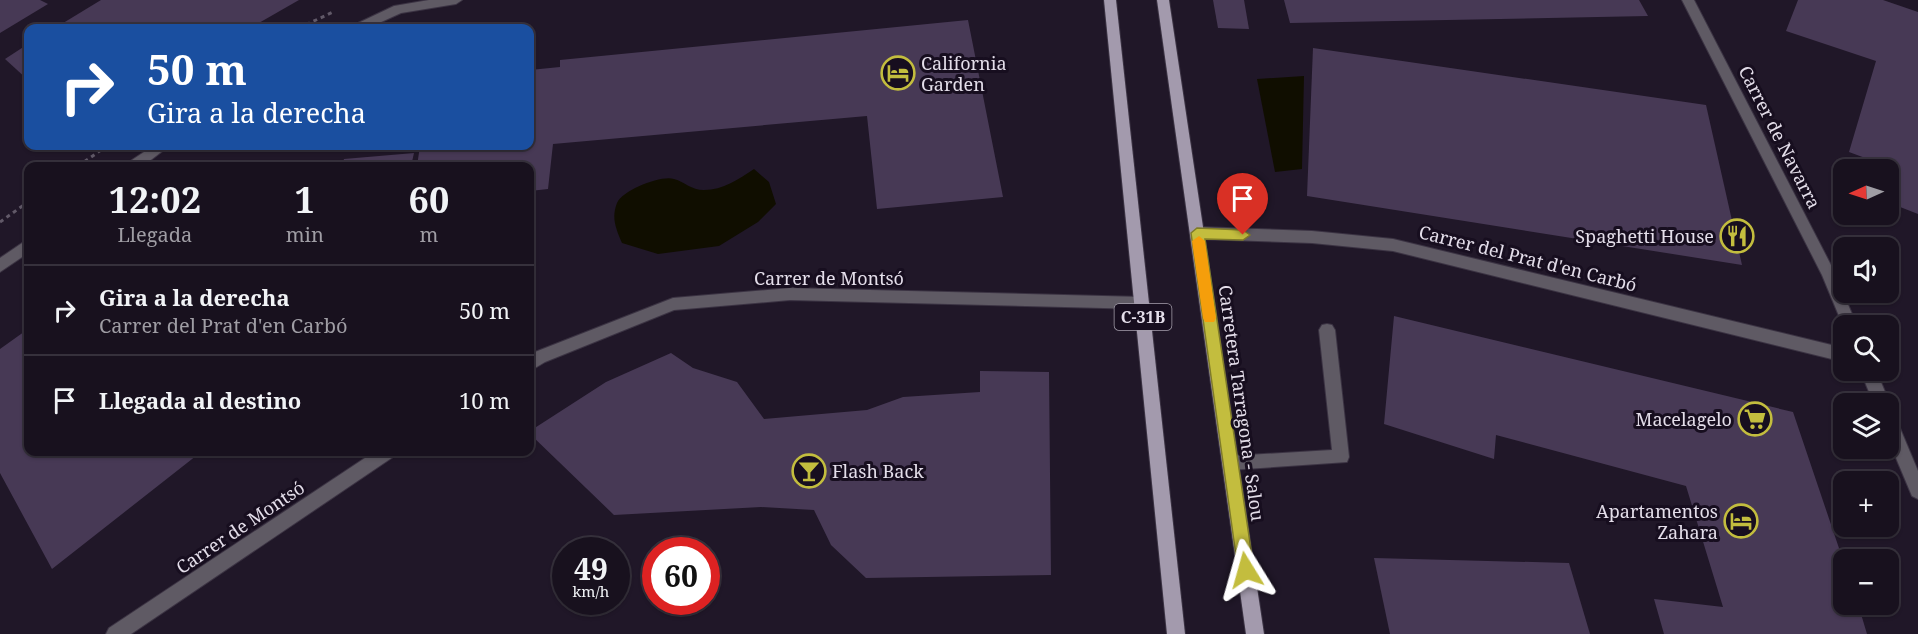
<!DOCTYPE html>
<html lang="es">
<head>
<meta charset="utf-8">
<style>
	body { margin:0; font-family:"Noto Serif",serif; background:#211a27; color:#f1f3f6; height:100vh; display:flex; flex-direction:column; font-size:22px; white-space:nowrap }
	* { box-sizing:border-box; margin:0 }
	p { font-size:20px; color:#9f9da4 }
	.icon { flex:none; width:33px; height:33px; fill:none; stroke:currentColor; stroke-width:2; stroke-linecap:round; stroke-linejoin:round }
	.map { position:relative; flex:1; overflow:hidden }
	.panel { position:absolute; left:24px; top:162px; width:510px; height:294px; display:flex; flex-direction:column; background:#18111e; border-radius:12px; box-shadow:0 2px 4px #0004,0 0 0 2px #36313c }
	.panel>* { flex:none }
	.hud { position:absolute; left:24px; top:24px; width:510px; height:126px; border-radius:12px; box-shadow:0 2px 4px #0004,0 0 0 2px #36313c; background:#1a4fa0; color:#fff; overflow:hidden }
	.needle { width:39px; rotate:267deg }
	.tools { position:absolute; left:1833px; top:159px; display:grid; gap:12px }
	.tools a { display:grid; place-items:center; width:66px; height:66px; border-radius:12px; background:#18111e; box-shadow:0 2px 4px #0004,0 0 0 2px #36313c; font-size:30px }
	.speed { position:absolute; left:552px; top:537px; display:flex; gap:12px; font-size:30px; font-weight:700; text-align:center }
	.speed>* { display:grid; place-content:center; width:78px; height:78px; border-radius:50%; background:#18111e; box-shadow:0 2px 4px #0004,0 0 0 2px #36313c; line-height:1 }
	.speed small { font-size:15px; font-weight:400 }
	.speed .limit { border:9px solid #d22; background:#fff; color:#111 }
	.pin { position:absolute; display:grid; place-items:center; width:51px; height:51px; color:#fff; margin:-62px -26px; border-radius:50% 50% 50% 0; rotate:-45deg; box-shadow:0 0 6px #0007 }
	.pin .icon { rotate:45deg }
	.me { position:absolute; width:66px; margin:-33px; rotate:352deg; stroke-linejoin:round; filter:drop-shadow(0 0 4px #0008) }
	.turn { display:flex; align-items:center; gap:21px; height:126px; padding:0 24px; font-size:27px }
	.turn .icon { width:78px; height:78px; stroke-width:2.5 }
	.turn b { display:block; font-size:42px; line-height:51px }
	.eta { display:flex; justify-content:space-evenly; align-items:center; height:102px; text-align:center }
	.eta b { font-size:36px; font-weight:700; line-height:42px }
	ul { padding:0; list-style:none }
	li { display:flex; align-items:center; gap:18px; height:90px; padding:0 24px; border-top:2px solid #36313c }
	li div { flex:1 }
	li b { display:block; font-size:22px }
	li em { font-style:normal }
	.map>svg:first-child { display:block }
	.water { fill:#100e00 }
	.building { fill:#473955 }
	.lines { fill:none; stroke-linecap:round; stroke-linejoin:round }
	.minor-casing { stroke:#3b3343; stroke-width:2 }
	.major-casing { stroke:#3b3343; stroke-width:2 }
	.path { stroke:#615968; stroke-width:3; stroke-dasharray:4 4; stroke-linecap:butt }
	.minor { fill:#5f5a64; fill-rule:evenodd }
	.major { fill:#a39aad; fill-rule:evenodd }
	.route { fill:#c3bd3e; stroke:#7f7b28; stroke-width:1.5 }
	.slow { fill:#f59e0b }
	.labels { text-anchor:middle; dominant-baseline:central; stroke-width:6; stroke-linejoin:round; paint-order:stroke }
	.shield { fill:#170e1f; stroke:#a6a0ad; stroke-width:1.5 }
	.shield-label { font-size:16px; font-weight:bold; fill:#e4deea }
	.poi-label { font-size:18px; fill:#e4deea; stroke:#170e1f; text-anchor:end }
	.street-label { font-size:18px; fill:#e4deea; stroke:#170e1f }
</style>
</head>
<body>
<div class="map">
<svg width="1918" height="634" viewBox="0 0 1918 634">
	<rect width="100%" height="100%" fill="#201728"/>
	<g class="water">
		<polygon points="1304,76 1302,169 1275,172 1257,79"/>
		<path d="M754 169 769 182 776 204 758 222 719 246 658 254 622 243C616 229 611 218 617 203 623 190 661 175 674 179 685 182 691 190 704 190 723 190 739 179 754 169Z"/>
	</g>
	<g class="building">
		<polygon points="0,0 40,0 48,4 0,33"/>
		<polygon points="101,0 299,0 250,28 55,28"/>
		<polygon points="1213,0 1244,0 1249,29 1218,28"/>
		<polygon points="1284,0 1639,0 1648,16 1290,23"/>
		<polygon points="1798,0 1883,0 1918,12 1918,214 1895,205 1900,183 1888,178 1888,170 1881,170 1884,165 1849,152 1876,61 1786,31"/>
		<polygon points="968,20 1003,197 877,209 867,116 553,144 548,189 530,191 530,166 417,166 420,146 530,146 530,70 560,67 560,60"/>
		<polygon points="28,44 28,80 5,59"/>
		<polygon points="1313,48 1706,105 1742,265 1307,196"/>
		<polygon points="414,153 411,166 342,166 344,159"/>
		<polygon points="1394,316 1793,412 1844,563 1844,604 1858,604 1867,634 1664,634 1654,599 1723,607 1686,486 1496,435 1494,459 1384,424"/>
		<polygon points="28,329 28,452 201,452 52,569 0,473 0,349"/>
		<polygon points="671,353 693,368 737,382 764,419 867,410 903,397 980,392 980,371 1049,372 1051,575 866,578 831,545 814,510 761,507 614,515 530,434 530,431 606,382"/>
		<polygon points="1374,558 1569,563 1590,634 1390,634"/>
	</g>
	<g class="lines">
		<g class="minor-casing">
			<g id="minor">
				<polygon points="429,0 462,0 456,4 401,13 368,28 352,28 354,25 394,6"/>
				<polygon points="1682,0 1694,0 1834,271 1857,326 1844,326 1844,328 1822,275"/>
				<polygon points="153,146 169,146 143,166 127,166 129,162"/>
				<polygon points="1198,227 1312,231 1393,239 1844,348 1844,362 1393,251 1312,243 1198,239 1193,237 1191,233 1193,229"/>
				<polygon points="28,239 28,253 0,272 0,258"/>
				<polygon points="790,288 1142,297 1147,299 1149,303 1147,307 1142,309 790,300 674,310 545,362 530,371 530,356 535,352 673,298"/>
				<polygon points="1327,324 1332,325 1335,330 1349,457 1347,462 1230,470 1224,468 1222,463 1224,458 1230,456 1332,450 1319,330 1322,325"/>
				<polygon points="1860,370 1876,370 1890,404 1888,407 1888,404 1874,404"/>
				<polygon points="1888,412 1894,414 1918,471 1918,499 1912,496 1888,439"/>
				<polygon points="374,452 395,452 393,457 131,634 106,634 109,628"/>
			</g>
		</g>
		<g class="major-casing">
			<g id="major">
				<polygon points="1104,0 1116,0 1185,634 1167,634"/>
				<polygon points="1157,0 1169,0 1264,634 1246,634"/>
			</g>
		</g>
		<g class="path">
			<polyline points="299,28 333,12"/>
			<polyline points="78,166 107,146"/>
			<polyline points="0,222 28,202"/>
		</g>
		<use href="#minor" class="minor"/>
		<use href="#major" class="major"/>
	</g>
	<polygon class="route" points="1197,228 1243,230 1250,235 1243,240 1205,239 1254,570 1252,575 1246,577 1241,575 1238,570 1191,233"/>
	<polygon class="slow" points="1199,236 1205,241 1216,318 1214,322 1205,322 1203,318 1192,241"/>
	<defs>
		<g id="hotel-ring" transform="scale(1.725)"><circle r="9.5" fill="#170e1f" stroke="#c3bd3e" stroke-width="1.5"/><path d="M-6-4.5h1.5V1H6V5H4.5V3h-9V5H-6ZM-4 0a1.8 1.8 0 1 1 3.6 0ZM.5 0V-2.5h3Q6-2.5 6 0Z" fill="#c3bd3e"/></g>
		<g id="restaurant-ring" transform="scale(1.725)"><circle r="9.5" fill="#170e1f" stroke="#c3bd3e" stroke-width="1.5"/><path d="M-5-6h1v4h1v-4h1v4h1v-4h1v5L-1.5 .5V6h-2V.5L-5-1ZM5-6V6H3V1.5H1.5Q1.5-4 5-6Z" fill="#c3bd3e"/></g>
		<g id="supermarket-ring" transform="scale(1.725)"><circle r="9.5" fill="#170e1f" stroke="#c3bd3e" stroke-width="1.5"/><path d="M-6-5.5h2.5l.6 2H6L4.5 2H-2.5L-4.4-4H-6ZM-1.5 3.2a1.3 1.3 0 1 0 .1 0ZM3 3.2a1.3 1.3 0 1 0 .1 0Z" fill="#c3bd3e"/></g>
		<g id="bar-ring" transform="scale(1.725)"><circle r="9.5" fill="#170e1f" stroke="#c3bd3e" stroke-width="1.5"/><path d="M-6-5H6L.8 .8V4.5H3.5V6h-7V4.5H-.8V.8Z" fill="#c3bd3e"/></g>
	</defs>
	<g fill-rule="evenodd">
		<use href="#hotel-ring" x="898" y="73"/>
		<use href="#restaurant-ring" x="1737" y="236"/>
		<use href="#supermarket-ring" x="1755" y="419"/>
		<use href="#bar-ring" x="809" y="471"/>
		<use href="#hotel-ring" x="1741" y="521"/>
	</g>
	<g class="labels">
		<rect class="shield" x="1114.5" y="304" width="57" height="26" rx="4.5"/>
		<g class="shield-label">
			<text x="1143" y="317">C-31B</text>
		</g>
		<g class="poi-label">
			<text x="921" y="63" text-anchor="start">California<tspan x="921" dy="21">Garden</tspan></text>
			<text x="1714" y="236">Spaghetti House</text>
			<text x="1732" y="419">Macelagelo</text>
			<text x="832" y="471" text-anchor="start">Flash Back</text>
			<text x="1718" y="511">Apartamentos<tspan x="1718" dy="21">Zahara</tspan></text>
		</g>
		<g class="street-label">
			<text transform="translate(1780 137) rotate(63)">Carrer de Navarra</text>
			<text transform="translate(1528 258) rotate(14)">Carrer del Prat d'en Carbó</text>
			<text x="829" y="278">Carrer de Montsó</text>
			<text transform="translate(1242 403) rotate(82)">Carretera Tarragona - Salou</text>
			<text transform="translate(240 527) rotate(-34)">Carrer de Montsó</text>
		</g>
	</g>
</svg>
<div class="tools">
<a><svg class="needle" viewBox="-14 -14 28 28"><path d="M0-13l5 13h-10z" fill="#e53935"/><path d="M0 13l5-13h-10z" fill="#9f9da4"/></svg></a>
<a><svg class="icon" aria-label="sound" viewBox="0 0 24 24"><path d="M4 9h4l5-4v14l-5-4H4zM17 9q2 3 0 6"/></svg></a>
<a><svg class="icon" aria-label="search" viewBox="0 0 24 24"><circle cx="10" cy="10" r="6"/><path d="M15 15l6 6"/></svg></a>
<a><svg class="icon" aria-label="layers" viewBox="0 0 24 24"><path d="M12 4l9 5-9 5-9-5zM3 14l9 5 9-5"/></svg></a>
<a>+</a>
<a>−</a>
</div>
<div class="speed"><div>49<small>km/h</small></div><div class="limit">60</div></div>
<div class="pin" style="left:1243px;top:235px;background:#d93025"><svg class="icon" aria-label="arrive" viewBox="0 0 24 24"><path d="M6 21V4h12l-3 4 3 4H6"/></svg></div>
<svg class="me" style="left:1246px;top:570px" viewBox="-20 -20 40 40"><path d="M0-17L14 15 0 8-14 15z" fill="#c3bd3e" stroke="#fff" stroke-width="4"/></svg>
<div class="hud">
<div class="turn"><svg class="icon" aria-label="right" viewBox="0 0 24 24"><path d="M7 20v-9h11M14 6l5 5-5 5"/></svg><div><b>50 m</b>Gira a la derecha</div></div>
</div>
<section class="panel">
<div class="eta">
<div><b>12:02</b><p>Llegada</p></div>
<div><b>1</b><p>min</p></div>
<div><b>60</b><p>m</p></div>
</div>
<ul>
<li><svg class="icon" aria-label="right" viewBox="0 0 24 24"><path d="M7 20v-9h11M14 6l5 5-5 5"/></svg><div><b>Gira a la derecha</b><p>Carrer del Prat d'en Carbó</p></div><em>50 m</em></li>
<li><svg class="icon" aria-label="arrive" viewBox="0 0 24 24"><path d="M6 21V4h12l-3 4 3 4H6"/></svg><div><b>Llegada al destino</b></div><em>10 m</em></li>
</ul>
</section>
</div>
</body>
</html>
